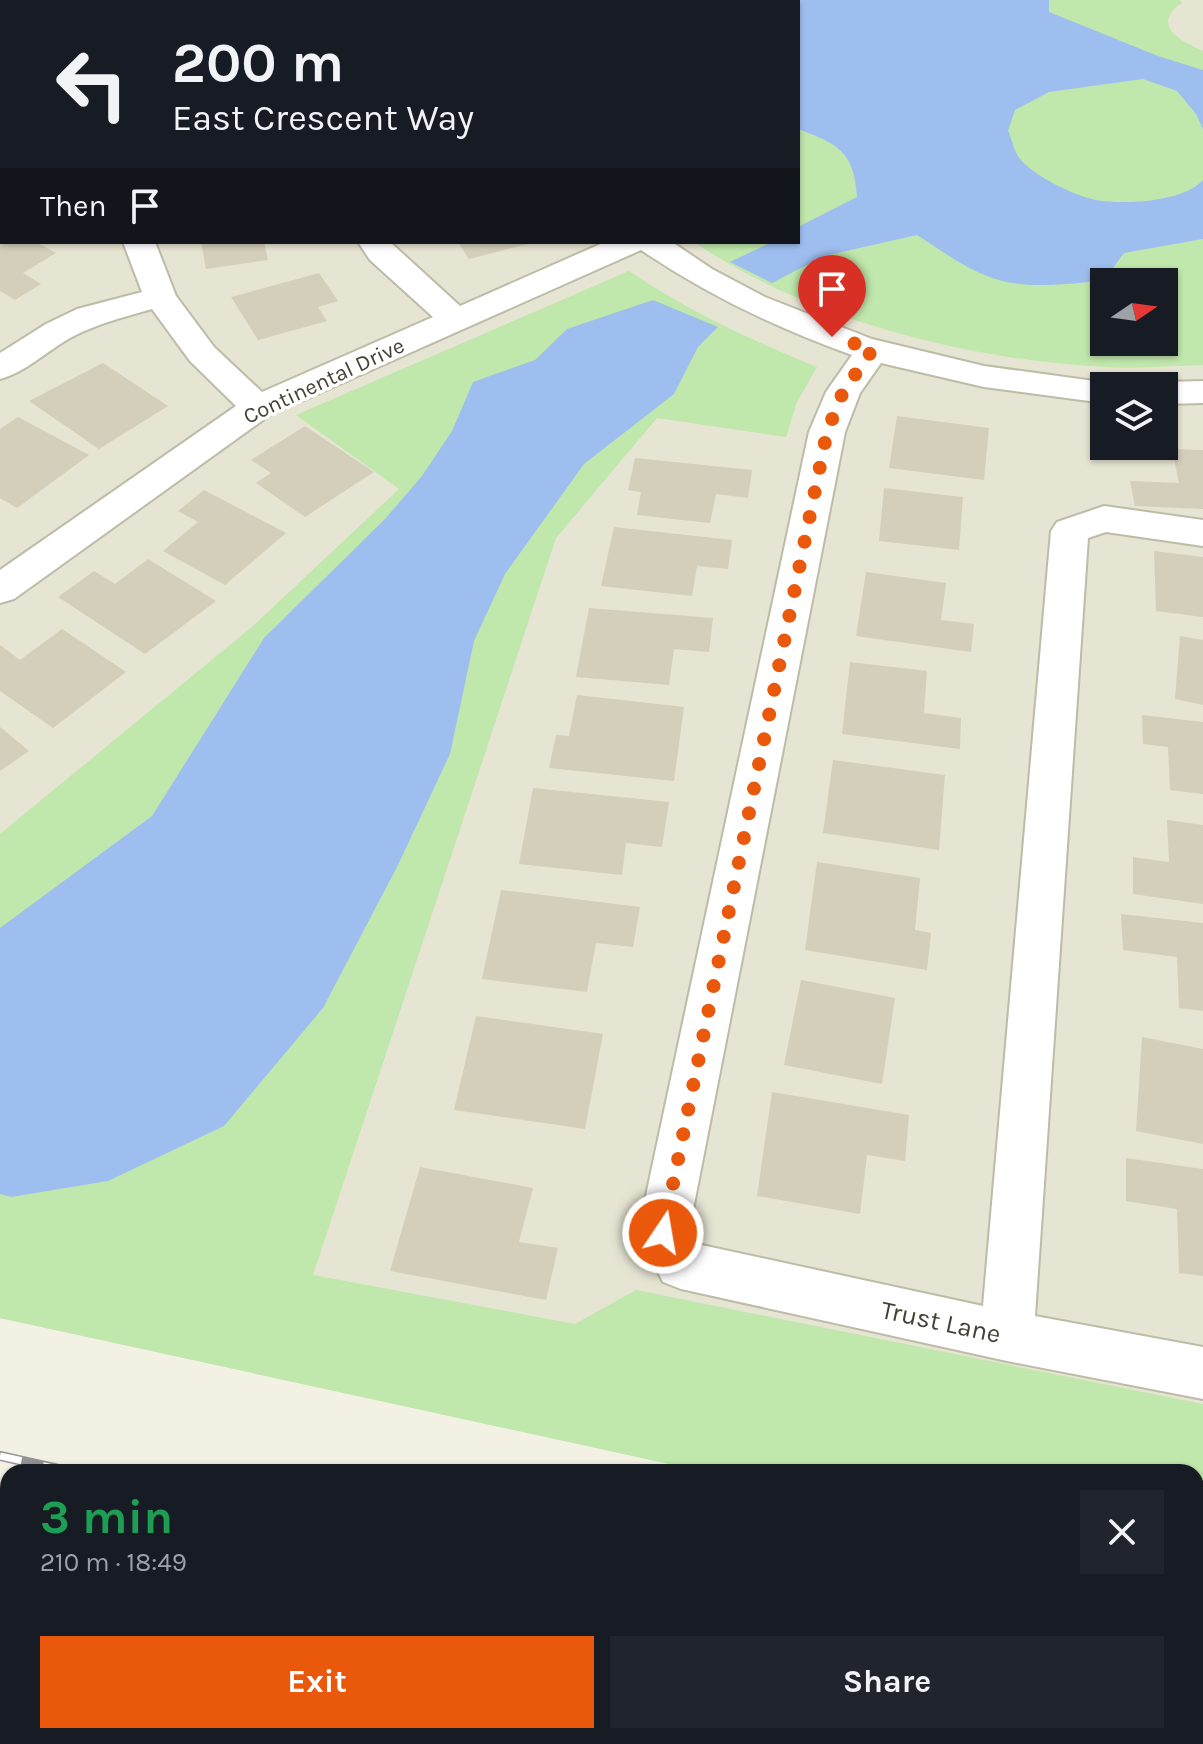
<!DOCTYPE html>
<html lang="en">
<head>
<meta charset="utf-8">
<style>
	body { margin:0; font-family:Karla,sans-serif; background:#20242c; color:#f1f3f6; height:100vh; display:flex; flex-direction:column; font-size:30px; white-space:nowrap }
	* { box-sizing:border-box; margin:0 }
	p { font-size:26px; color:#9ea1a6 }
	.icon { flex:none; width:44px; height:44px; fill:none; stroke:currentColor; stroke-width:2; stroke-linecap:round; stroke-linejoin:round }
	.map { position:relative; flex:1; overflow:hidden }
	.panel { position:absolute; left:0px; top:1464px; width:1204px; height:280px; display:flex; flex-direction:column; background:#171b24; border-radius:24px 24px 0 0; box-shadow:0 2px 6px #0004 }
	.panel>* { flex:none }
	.hud { position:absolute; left:0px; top:0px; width:800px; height:244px; box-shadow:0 2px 6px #0004; background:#171b24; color:#f1f3f6; overflow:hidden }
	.needle { width:52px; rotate:77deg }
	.fabs { position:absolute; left:1090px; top:268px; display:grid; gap:16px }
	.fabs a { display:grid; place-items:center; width:88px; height:88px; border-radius:0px; background:#171b24; box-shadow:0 2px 6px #0004; font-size:40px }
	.pin { position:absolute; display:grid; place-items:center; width:68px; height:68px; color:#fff; margin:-82px -34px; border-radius:50% 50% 50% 0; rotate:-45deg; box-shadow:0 0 8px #0007 }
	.pin .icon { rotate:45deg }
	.me { position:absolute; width:88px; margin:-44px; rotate:12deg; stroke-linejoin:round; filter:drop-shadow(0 0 6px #0008) }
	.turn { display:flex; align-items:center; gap:28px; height:168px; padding:0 40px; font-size:36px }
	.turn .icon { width:104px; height:104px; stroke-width:2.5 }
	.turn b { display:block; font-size:56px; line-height:68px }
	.then { display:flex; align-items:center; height:76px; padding:0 40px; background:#0003; gap:16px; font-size:30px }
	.round { display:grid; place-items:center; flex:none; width:84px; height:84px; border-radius:0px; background:#20242c }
	.summary { display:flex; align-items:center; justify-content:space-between; height:136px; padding:0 40px }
	h1 { font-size:48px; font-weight:700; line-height:60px; color:#1e9e55 }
	.primary-button { display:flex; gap:16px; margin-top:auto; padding:16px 40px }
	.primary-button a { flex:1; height:92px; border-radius:0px; background:#ea580c; color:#fff; font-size:32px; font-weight:700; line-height:92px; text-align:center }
	.primary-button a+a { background:#20242c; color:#f1f3f6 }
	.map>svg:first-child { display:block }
	.residential { fill:#e6e4d2; fill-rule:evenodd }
	.green { fill:#c0e7ac; fill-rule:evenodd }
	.water { fill:#9fbef0 }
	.building { fill:#d4cfba }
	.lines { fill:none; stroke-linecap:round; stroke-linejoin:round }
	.minor-casing { stroke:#bebba7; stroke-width:4 }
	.minor { fill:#fff; fill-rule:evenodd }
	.rail-casing { stroke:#949494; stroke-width:10 }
	.rail { stroke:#fff; stroke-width:7; stroke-dasharray:22; stroke-linecap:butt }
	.route { stroke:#ea580c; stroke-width:14; stroke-dasharray:0 25.2 }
	.labels { text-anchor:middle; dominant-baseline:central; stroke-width:7; stroke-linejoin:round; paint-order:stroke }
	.far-street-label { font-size:22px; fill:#444134; stroke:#fff }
	.street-label { font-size:26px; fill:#444134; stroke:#fff }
</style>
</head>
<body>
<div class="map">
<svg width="1203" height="1744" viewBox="0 0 1203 1744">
	<rect width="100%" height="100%" fill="#f2f1e4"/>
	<g class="residential">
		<path d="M0 0H1203V1581L1196 1579V1472H706L0 1318ZM2 2H798V242H2ZM1104 282H1164V342H1104ZM1104 386H1164V446H1104Z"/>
		<polygon points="0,1562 8,1564 8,1736 738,1736 772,1744 0,1744"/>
	</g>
	<g class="green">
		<path d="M541 0H1180L1182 3C1150 25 1180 41 1203 51V365C1171 366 1137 369 1105 367 968 360 809 320 694 242H798V2ZM1104 282H1164V342H1104Z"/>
		<path d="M629 271C688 311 751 340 817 367L797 402 786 437 657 418 556 538 313 1275 575 1324 636 1290 1203 1404V1581L1196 1579V1472H706L0 1318V834L253 626 399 489 296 415Z"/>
	</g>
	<g class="water">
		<path d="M774 0H1049V12L1158 56 1203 70V129L1196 114 1177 91 1143 79 1049 92 1015 110 1008 131C1012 139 1014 152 1020 159 1034 176 1075 196 1096 200 1124 205 1184 202 1203 180V239L1124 253 1104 280C1071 284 1032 289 999 280 970 272 942 251 917 235L824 256 772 283 730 262 772 242H798V227L857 197C854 150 837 144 798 129V2Z"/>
		<polygon points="653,300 718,327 698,347 674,394 584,464 505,574 474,641 450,754 398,865 323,1008 224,1126 108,1181 11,1197 0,1194 0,928 152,816 264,638 385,519 422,476 452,431 473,382 535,360 567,329"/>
	</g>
	<g class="building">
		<polygon points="0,242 36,242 56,253 23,273 41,284 15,300 0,291"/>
		<polygon points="201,242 264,242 268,260 206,269"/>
		<polygon points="458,242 532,242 532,243 469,259"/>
		<polygon points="319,273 338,301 318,307 327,321 258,340 231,297"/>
		<polygon points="103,363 168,406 99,449 29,401"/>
		<polygon points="897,416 989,428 984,480 889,468"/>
		<polygon points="18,417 89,455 17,508 0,498 0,429"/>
		<polygon points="305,426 374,472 305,517 256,483 271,473 251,460"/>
		<polygon points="1172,449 1203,450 1203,509 1135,506 1130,481 1179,483"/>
		<polygon points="635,458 752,470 748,498 716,494 710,523 637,515 641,492 628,490"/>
		<polygon points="884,488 963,497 959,550 879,541"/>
		<polygon points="204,490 286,533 225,585 163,551 198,522 178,511"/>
		<polygon points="614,527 732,540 728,569 697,566 692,596 601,586"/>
		<polygon points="1154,551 1203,557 1203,617 1156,611"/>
		<polygon points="148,559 216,601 145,654 58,597 94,571 115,584"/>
		<polygon points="866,572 946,583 941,620 974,624 971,652 856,636"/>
		<polygon points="589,608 713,618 709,652 674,649 669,685 576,677"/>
		<polygon points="62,629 126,672 53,728 0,691 0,645 20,660"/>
		<polygon points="1180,636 1203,640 1203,705 1175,699"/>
		<polygon points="850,662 927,671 924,713 961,718 960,749 842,734"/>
		<polygon points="577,695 684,707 674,781 549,768 556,735 569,736"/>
		<polygon points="1142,715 1203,722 1203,794 1170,790 1168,747 1143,744"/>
		<polygon points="0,727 29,751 0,771"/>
		<polygon points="833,760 945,775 939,850 823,833"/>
		<polygon points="533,788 669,802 662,847 626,843 622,875 519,864"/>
		<polygon points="1167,820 1203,825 1203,904 1133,894 1133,857 1169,862"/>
		<polygon points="817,862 920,878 915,930 931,933 927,970 805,950"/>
		<polygon points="501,890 640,907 633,947 596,943 587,992 482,979"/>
		<polygon points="1121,914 1203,923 1203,1011 1179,1008 1177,957 1123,950"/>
		<polygon points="801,980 895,998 882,1084 784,1065"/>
		<polygon points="476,1016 603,1034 585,1129 454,1110"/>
		<polygon points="1142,1037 1203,1049 1203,1144 1136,1131"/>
		<polygon points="772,1092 909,1115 905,1161 867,1155 860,1214 757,1196"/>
		<polygon points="1126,1158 1203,1169 1203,1276 1179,1273 1177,1209 1126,1201"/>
		<polygon points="420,1167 533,1188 519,1242 558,1248 546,1300 390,1271"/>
		<polygon points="0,1708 8,1709 8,1736 40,1736 38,1744 0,1744"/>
		<polygon points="70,1736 113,1736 146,1743 68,1744"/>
	</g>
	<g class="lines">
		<g class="minor-casing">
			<g id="minor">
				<polygon points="23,0 52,0 54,2 25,2"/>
				<polygon points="258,0 286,0 287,2 259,2"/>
				<rect x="496" y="0" width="28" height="2"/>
				<polygon points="2,42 2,60 0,61 0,43"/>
				<path d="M123 242H155L176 296 214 347 262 392 433 317 370 260 358 242H390L460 306 605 242H672L712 269 765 297 872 339 984 366 1116 384 1104 386V403L984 387 881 363 860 393 845 432 689 1230 697 1244 983 1306 1051 531 1057 522 1104 506 1203 520V546L1106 532 1088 538 1035 1316 1203 1347V1399L1007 1361 681 1289 663 1282 638 1233 809 432 826 392 852 355C776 328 708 295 641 250L270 415 14 599 0 603V570L236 406 190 361 152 309C124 317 96 324 70 338 47 351 26 372 0 379V353L46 324 77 309 142 292Z"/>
				<polygon points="1203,381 1203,403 1164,404 1164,386 1151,386 1164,382"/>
				<rect x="0" y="1581" width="8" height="58"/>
				<polygon points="540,1736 630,1736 633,1744 543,1744"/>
			</g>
		</g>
		<use href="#minor" class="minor"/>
		<g class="rail-casing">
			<g id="rail">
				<polyline points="0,1456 72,1472"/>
				<polyline points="1196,1724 1203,1725"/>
			</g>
		</g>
		<use href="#rail" class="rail"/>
	</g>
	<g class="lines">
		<polyline class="route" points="663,1233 827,432 843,392 873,349 832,337"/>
	</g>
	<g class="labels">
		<g class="far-street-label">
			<text transform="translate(324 381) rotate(-25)">Continental Drive</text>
		</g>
		<g class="street-label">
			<text transform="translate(941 1322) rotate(12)">Trust Lane</text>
		</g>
	</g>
</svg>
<div class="fabs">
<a><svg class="needle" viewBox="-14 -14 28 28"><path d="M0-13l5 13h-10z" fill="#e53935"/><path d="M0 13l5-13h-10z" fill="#9ea1a6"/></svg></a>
<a><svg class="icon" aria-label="layers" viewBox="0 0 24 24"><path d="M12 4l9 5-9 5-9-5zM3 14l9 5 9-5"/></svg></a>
</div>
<div class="pin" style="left:832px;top:337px;background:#d93025"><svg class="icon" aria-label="arrive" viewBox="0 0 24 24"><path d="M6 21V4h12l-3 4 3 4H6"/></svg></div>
<svg class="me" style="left:663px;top:1233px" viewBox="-20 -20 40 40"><circle r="17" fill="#ea580c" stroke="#fff" stroke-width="3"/><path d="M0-11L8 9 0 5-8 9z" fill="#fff"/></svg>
<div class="hud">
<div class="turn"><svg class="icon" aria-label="left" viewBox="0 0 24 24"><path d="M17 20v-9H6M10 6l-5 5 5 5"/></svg><div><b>200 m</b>East Crescent Way</div></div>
<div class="then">Then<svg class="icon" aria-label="arrive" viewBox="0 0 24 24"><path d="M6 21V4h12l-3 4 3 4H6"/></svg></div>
</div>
<section class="panel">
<div class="summary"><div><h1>3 min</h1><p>210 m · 18:49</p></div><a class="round"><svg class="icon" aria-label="close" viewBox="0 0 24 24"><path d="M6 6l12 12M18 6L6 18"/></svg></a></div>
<div class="primary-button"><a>Exit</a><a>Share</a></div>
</section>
</div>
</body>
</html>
